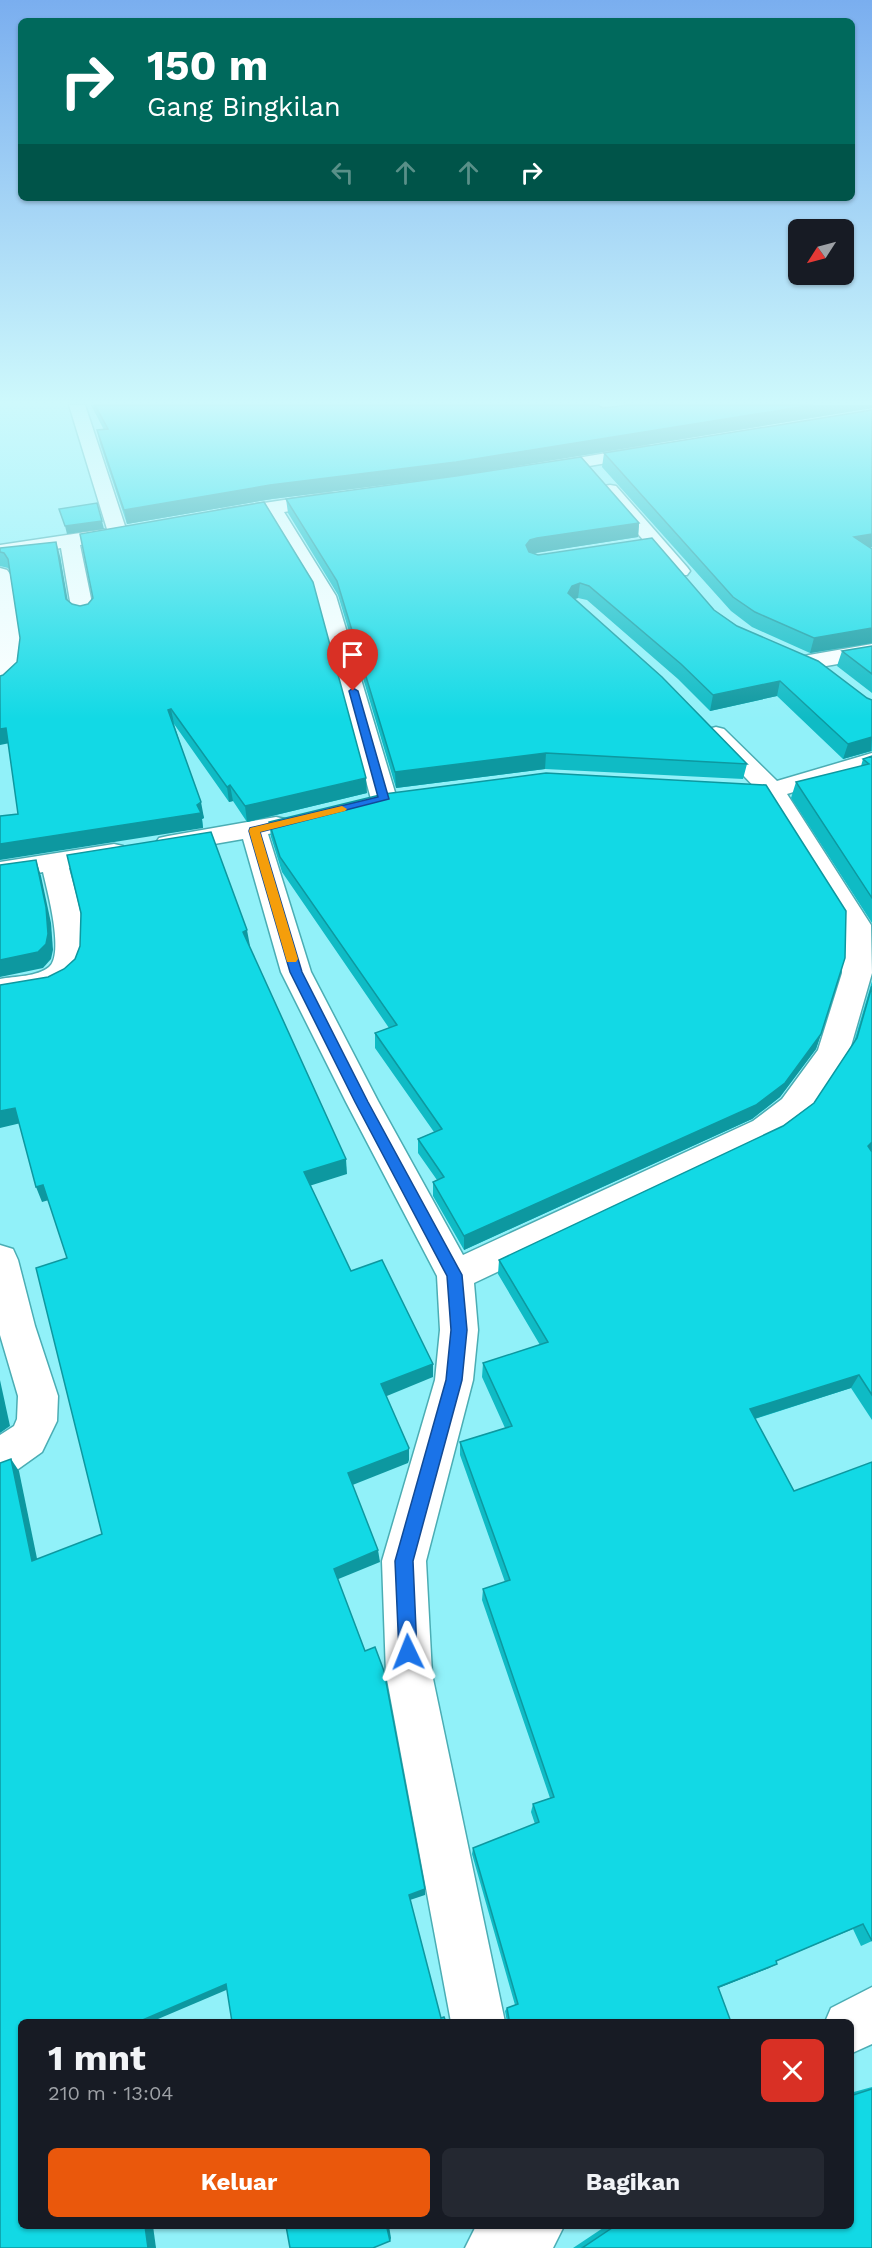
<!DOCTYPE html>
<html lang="id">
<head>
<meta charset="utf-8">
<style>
	body { margin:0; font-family:"Work Sans",sans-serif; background:#242831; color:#f1f3f6; height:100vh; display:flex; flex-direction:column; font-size:22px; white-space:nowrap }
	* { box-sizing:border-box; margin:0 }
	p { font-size:20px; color:#9ea1a6 }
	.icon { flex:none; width:33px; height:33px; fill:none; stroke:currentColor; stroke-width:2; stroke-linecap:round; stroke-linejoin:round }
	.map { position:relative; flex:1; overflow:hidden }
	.drawer { position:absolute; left:18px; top:2019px; width:836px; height:210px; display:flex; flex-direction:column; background:#171b24; border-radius:9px; box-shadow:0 2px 4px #0004 }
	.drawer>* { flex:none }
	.guide { position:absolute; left:18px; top:18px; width:837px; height:183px; border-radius:9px; box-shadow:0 2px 4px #0004; background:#00695c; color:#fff; overflow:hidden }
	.needle { width:39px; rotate:234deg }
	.controls { position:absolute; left:788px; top:219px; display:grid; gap:12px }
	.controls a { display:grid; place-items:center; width:66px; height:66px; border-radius:9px; background:#171b24; box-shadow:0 2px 4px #0004; font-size:30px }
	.pin { position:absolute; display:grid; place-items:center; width:51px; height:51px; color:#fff; margin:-62px -26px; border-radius:50% 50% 50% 0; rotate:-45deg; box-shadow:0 0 6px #0007 }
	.pin .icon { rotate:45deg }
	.me { position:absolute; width:66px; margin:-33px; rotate:358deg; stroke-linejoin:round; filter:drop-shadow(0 0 4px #0008) }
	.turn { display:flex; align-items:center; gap:21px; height:126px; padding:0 30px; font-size:27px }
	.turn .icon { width:78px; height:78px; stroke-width:2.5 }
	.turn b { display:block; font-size:42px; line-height:51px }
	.lanes { display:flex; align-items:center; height:57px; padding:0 30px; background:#0003; justify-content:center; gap:30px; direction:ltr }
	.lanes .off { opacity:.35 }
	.round { display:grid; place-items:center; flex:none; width:63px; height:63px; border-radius:9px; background:#242831 }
	.head { display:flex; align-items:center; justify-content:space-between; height:102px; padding:0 30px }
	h1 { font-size:36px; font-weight:700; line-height:45px }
	.button { display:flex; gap:12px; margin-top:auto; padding:12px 30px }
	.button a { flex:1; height:69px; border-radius:9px; background:#ea580c; color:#fff; font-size:24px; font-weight:700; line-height:69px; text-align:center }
	.button a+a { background:#242831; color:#f1f3f6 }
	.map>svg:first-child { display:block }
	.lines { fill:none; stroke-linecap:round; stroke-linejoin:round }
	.street-casing { stroke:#4badb4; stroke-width:3 }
	.secondary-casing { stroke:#4badb4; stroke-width:3 }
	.street { fill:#fff; fill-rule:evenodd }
	.secondary { fill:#fff; fill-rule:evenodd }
	.wall { fill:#0fbbc5 }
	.shaded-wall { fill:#0d98a0 }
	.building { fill:#12d9e5; stroke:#0d98a0; stroke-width:1.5 }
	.route { fill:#1a73e8; stroke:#114b97; stroke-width:1.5 }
	.slow { fill:#f59e0b }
</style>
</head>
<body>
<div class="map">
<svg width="872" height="2248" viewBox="0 0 872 2248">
	<rect width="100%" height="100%" fill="#91f1f9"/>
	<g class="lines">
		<g class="street-casing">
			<g id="street">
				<polygon points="69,405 85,405 125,526 134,528 137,532 134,536 127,538 80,545 94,613 90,617 83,619 76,617 72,613 61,548 0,557 0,545 107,529"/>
				<polygon points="648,446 654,447 657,451 654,455 542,474 536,473 533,469 536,465 542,464"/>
				<polygon points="610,485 616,486 687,567 690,571 687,575 673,575 604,494 601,490 604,486"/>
				<polygon points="331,493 338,495 340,499 338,503 284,512 336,596 397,799 393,804 384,807 375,804 371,799 316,596 267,514 225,521 218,519 216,515 218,511 225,509"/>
				<path d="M0 568 7 570 10 574C13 594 27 657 21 673 18 682 9 688 0 690Z"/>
				<polygon points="872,644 872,658 809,669 801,667 798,662 801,657 809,655"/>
				<polygon points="716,727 724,729 777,781 872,753 872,768 787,794 871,925 872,973 849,1053 844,1061 806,1117 777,1139 474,1283 478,1330 473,1380 426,1561 432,1674 505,2022 451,2022 386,1674 382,1561 435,1380 440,1330 437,1276 346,1102 281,972 243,839 168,852 159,850 155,844 159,838 168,836 276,817 285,819 289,825 285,831 268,834 311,972 378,1101 463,1255 753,1121 782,1099 818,1050 842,973 843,925 762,795 704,734 708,729"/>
				<path d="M114 844 123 846 127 852 123 858 69 868C76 896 100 964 68 983 49 995 22 996 0 999V979C15 976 37 977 49 967 65 955 47 890 43 872L0 880V862Z"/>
				<polygon points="0,1245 13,1249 18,1260 35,1326 58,1396 57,1421 42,1452 14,1472 0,1477 0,1435 14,1426 17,1419 18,1396 0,1335"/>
			</g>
		</g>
		<g class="secondary-casing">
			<g id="secondary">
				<polygon points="872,1987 872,2044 850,2054 850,2022 825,2022 831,2008"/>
				<polygon points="476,2226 564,2226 553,2248 465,2248"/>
			</g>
		</g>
		<use href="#street" class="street"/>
		<use href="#secondary" class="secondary"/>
	</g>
	<g class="wall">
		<polygon points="91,405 598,405 603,408 872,405 872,408 456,476 272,499 127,524 100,444 97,430 104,430"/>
		<polygon points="872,410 872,547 870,548 872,549 872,643 810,653 752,627 731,611 602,467 604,453"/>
		<polygon points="286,499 639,523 638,537 534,553 714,610 737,626 867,698 872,700 872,751 843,759 777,696 710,711 678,679 587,600 578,598 575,599 747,764 743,779 545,769 396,788 338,595 288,513"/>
		<polygon points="0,548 60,556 67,600 72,604 367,793 247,822 233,801 229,802 174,724 204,818 202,819 203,828 18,814 3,675 17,662 20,638 10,571 8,568 0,566"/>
		<polygon points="872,646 872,693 837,666 842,651"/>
		<polygon points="872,756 872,923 791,798 796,782 861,766 863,759"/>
		<polygon points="269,822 821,1034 816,1049 780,1097 752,1119 464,1250 433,1196 433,1182 437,1180 418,1153 418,1139 434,1132 375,1048 375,1033 389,1028 282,872 271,837"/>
		<polygon points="872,981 872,1420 851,1388 755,1419 872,1941 861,1946 853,1929 776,1961 769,1968 718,1988 507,2022 505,2011 507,2008 515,2005 472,1854 473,1848 535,1824 531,1812 533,1804 550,1798 482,1600 483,1589 505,1582 460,1455 460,1442 505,1428 482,1377 483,1363 540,1345 498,1274 499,1260 783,1126 814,1103 854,1042"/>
		<polygon points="872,2087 872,2248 573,2248 606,2226 850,2226 850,2093"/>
	</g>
	<g class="shaded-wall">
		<polygon points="813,405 872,405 872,408 456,476 272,499 127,524 124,510 270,485"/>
		<polygon points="102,521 104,529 67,534 65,526"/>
		<polygon points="639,523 638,537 536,553 529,555 526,545 530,540 537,538"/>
		<polygon points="872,534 872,547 850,552 854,537"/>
		<polygon points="56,542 60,556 70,613 66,599"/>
		<polygon points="580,583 578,598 570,600 568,593 572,586"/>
		<polygon points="872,628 872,643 810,653 814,638"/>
		<polygon points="780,681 777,696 710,711 713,695"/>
		<polygon points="171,709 174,724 168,710"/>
		<polygon points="6,728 10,743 0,745 0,729"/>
		<polygon points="872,737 871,751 843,759 848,744"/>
		<polygon points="546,753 545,769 396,788 395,772"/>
		<polygon points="366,778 367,793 247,822 245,806"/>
		<polygon points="230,785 233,801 229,802 227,787"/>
		<polygon points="201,802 204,818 202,819 203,828 0,860 0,844 197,805"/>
		<polygon points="36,860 41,876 51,923 53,950 51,959 43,968 0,977 0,960"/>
		<polygon points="247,930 250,946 246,948 243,932"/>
		<polygon points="821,1034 816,1049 780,1097 752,1119 464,1250 464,1236"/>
		<polygon points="15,1108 21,1123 0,1128 0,1111"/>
		<polygon points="872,1142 872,1152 868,1146"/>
		<polygon points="346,1159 347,1174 306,1187 304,1172"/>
		<polygon points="43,1185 49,1200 42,1202 36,1187"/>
		<polygon points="433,1364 433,1377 382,1398 381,1384"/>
		<polygon points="859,1375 851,1388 744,1422 750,1409"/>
		<polygon points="0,1380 10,1426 0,1433"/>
		<polygon points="409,1448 409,1460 408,1463 350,1486 348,1473"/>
		<polygon points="11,1459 19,1471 40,1573 32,1561"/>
		<polygon points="378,1550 380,1562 336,1580 334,1569"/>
		<polygon points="425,1889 425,1895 410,1900 409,1895"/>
		<polygon points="777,1964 769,1968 711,1991 718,1987"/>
		<polygon points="226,1984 231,1988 151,2022 138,2022"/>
		<polygon points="145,2226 153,2226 156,2248 148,2248"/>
		<polygon points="389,2226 391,2238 390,2241 387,2228"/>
	</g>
	<g class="building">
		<polygon points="95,405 598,405 603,408 628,405 813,405 456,462 270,485 124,510 97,430 108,429"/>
		<polygon points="872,410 872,534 854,537 872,549 872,628 814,638 755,612 733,597 604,453"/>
		<polygon points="581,457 639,523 537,538 530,540 526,545 529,552 538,555 652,538 714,610 737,626 818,661 867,698 872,700 872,737 848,744 780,681 713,695 681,664 589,586 580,583 572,586 568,593 662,677 747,764 546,753 395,772 337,581 286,499 456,476"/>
		<polygon points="264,502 313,582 366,778 245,806 230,785 227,787 171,709 168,710 201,802 197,805 201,813 0,844 0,816 18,814 6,728 0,729 0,676 3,675 17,662 20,638 8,559 4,553 0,552 0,548 56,542 66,599 72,604 80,606 88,604 93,598 80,534"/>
		<polygon points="97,503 102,521 65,526 59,509"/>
		<polygon points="872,646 872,674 842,651"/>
		<polygon points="872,756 872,898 796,782 869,764 863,759"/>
		<polygon points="546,773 766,785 846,911 845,958 821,1034 785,1083 756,1105 464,1236 433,1182 444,1177 418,1139 442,1129 375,1033 397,1025 280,857 269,822 384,794"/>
		<polygon points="211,832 247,930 243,932 346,1159 304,1172 351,1271 382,1260 433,1364 381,1384 409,1448 408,1450 348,1473 378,1550 334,1569 365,1651 375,1647 384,1671 425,1889 409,1895 441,2018 444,2017 446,2022 232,2022 226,1984 138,2022 21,2022 21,2226 145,2226 148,2248 0,2248 0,1463 11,1459 32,1561 102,1534 36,1268 67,1258 43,1185 36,1187 15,1108 0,1111 0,985 48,977 64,969 75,959 80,946 81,913 67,855"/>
		<polygon points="36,860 46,907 48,934 46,944 38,952 0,960 0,865"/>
		<polygon points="872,986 872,1142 868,1146 872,1152 872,1395 859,1375 750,1409 794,1491 872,1462 872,1941 863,1924 776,1961 777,1964 718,1987 731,2022 474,2022 507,2022 509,2019 507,2008 518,2004 473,1848 539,1822 533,1804 554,1797 483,1589 510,1580 460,1442 512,1426 483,1363 548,1342 499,1260 783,1126 814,1103 857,1038"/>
		<polygon points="872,2089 872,2248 582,2248 615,2226 850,2226 850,2096"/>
		<polygon points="286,2226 393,2226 387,2228 390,2241 373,2248 290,2248"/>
	</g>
	<linearGradient id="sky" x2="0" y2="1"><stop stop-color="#7aaeef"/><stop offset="0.56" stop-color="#cef9fc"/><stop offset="1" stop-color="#cef9fc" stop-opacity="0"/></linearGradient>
	<rect width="872" height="719" fill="url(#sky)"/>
	<polygon class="route" points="353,688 358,691 389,799 260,832 302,972 368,1102 462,1275 467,1330 462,1380 413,1561 417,1652 415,1658 408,1661 401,1658 399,1652 395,1561 446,1380 451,1330 447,1276 355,1102 290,972 249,831 250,828 378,797 349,691"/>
	<polygon class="slow" points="342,806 347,809 345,811 260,832 298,959 296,962 287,962 249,831 250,828"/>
</svg>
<div class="controls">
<a><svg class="needle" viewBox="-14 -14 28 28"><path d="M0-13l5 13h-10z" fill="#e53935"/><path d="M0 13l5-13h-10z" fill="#9ea1a6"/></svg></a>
</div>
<div class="pin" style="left:353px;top:691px;background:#d93025"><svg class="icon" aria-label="arrive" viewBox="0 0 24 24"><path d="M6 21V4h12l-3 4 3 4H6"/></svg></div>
<svg class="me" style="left:408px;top:1652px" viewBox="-20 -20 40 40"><path d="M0-17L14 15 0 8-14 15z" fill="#1a73e8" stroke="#fff" stroke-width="4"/></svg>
<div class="guide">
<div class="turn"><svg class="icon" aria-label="right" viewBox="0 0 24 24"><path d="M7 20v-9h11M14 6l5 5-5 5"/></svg><div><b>150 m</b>Gang Bingkilan</div></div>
<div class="lanes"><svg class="icon off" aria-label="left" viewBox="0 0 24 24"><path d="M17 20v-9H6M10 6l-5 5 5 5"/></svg><svg class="icon off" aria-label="ahead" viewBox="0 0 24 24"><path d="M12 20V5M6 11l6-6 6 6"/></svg><svg class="icon off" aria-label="ahead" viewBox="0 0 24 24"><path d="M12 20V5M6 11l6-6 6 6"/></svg><svg class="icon" aria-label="right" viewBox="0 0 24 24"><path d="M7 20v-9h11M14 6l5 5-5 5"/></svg></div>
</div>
<section class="drawer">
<div class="head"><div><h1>1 mnt</h1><p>210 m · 13:04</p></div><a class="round" style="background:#d93025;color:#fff"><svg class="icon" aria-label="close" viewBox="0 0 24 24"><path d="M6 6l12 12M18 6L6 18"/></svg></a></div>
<div class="button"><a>Keluar</a><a>Bagikan</a></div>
</section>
</div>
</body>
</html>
